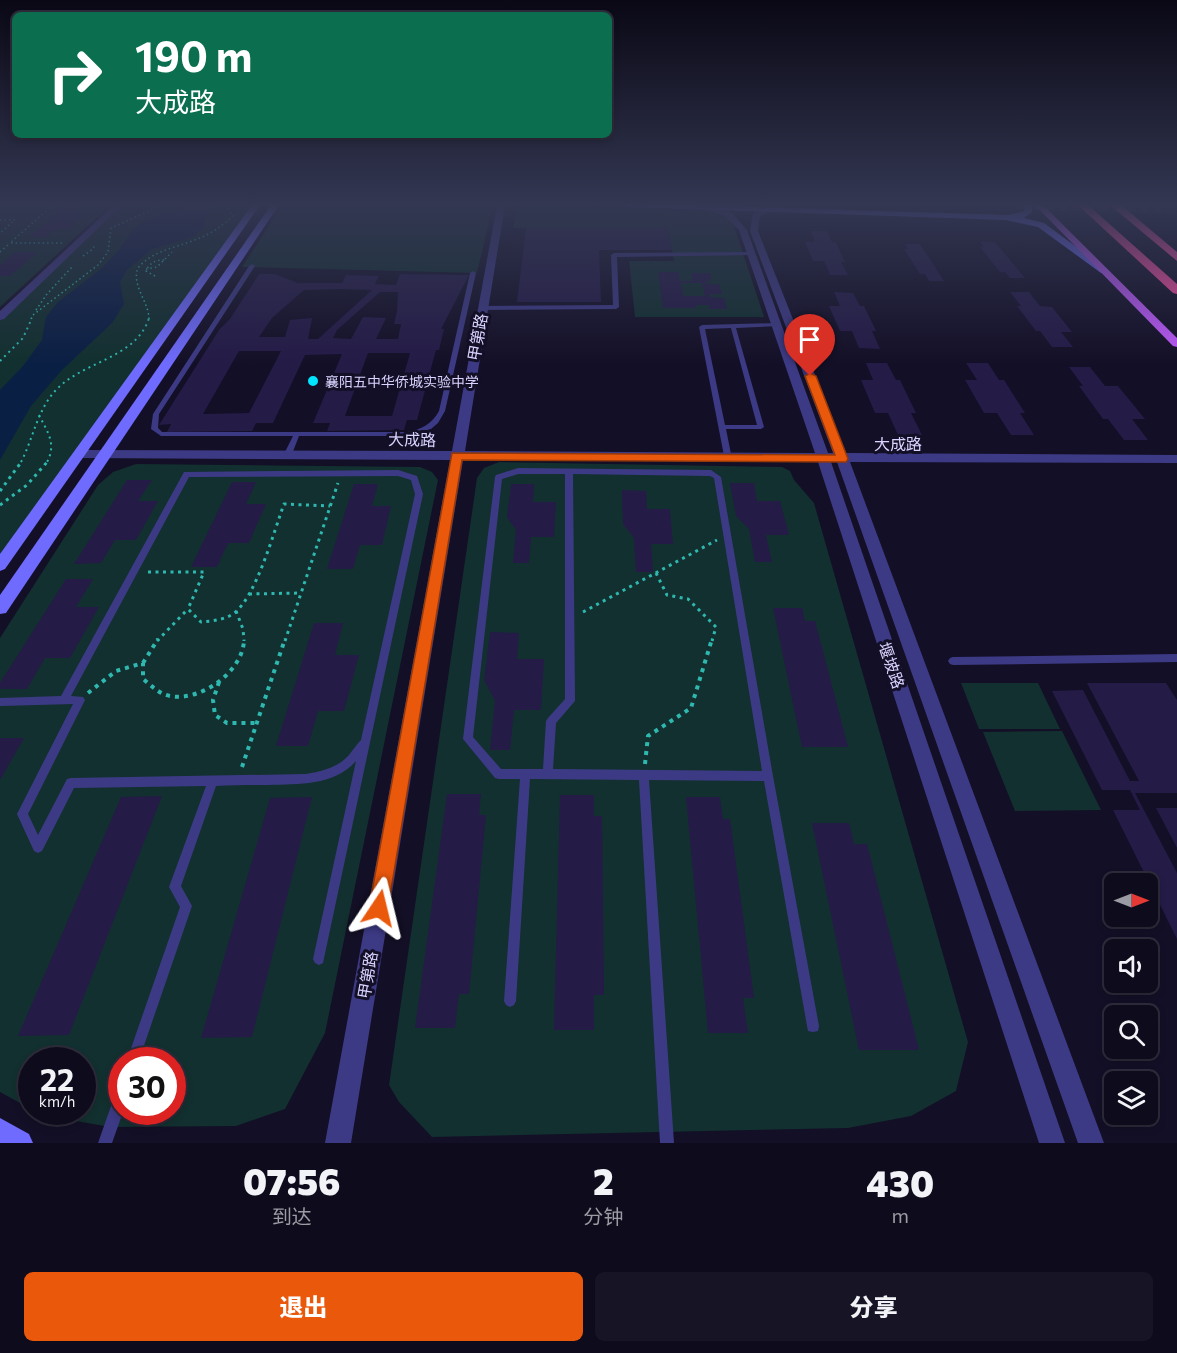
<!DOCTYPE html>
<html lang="zh">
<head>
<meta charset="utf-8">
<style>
	body { margin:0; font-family:Commissioner,"Noto Sans SC",sans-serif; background:#171425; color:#f1f3f6; height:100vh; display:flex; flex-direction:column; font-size:22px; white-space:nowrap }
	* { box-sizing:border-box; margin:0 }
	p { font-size:20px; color:#9b9ba3 }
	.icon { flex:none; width:33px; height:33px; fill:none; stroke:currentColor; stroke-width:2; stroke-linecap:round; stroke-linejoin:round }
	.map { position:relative; height:1143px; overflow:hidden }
	.side { display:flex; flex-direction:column; background:#0e0b1c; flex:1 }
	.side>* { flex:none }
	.banner { position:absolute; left:12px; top:12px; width:600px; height:126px; border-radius:9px; box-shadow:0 3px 9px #0003,0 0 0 2px #2e2b3b; background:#0b6e4f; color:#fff; overflow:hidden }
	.needle { width:39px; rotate:90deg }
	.tools { position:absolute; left:1104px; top:873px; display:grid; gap:12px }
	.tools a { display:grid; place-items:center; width:54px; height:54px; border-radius:9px; background:#0e0b1c; box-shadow:0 3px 9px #0003,0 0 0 2px #2e2b3b; font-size:30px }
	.speed { position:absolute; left:18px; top:1047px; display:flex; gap:12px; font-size:30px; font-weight:700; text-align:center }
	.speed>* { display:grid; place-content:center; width:78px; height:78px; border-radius:50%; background:#0e0b1c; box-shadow:0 3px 9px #0003,0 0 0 2px #2e2b3b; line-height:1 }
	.speed small { font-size:15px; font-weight:400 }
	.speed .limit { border:9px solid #d22; background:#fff; color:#111 }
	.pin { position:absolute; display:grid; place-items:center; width:51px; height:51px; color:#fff; margin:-62px -26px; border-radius:50% 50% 50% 0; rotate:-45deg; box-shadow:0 0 6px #0007 }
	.pin .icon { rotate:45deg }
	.me { position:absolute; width:66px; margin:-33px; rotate:10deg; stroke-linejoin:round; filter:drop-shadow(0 0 4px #0008) }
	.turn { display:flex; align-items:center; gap:21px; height:126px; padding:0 24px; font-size:27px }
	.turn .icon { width:78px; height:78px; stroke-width:2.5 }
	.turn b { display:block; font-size:42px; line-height:51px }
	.eta { display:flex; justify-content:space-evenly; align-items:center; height:102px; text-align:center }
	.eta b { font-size:36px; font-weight:800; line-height:42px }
	.primary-button { display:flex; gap:12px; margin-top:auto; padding:12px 24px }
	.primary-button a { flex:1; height:69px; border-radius:9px; background:#ea580c; color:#fff; font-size:24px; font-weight:800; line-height:69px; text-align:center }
	.primary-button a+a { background:#171425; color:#f1f3f6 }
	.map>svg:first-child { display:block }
	.green { fill:#12302f; fill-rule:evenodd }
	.water { fill:#0a1f44 }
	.building { fill:#241b47; fill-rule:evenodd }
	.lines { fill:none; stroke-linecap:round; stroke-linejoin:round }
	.secondary-tunnel { stroke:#312d47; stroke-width:9; stroke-dasharray:9 4.5; stroke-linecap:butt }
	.path-far3 { stroke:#2fb8b0; stroke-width:1.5; stroke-dasharray:1.5 3; stroke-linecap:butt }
	.path-far2 { stroke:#2fb8b0; stroke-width:2; stroke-dasharray:2 4; stroke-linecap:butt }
	.path-far1 { stroke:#2fb8b0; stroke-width:3; stroke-dasharray:3 4.5; stroke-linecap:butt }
	.path { stroke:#2fb8b0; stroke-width:4; stroke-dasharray:4 5; stroke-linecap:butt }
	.lane { fill:#3d3a85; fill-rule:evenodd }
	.street { fill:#3d3a85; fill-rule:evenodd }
	.secondary { fill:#6f6bff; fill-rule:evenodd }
	.primary { fill:#c25bff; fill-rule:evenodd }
	.highway { fill:#ff4fa3; fill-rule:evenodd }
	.route { fill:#ea580c; stroke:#983908; stroke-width:1.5 }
	.poi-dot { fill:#00e5ff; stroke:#130f26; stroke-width:2 }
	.labels { text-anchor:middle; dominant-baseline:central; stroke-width:6; stroke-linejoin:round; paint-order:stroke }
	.far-poi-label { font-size:14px; fill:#d9d4ff; stroke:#130f26; text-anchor:start }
	.street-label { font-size:16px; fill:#d9d4ff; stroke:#130f26 }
</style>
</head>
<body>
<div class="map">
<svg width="1177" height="1143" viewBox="0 0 1177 1143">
	<rect width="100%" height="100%" fill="#130f26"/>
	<g class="green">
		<polygon points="0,205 110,205 0,307"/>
		<polygon points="118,205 256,205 0,565 0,317"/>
		<polygon points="283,205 493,205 477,273 242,267"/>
		<polygon points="518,205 700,210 726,216 734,226 764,317 635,317 629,261 674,261 668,228 513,228"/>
		<polygon points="499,462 782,467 790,471 794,480 814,503 968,1042 956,1091 911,1116 848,1128 432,1137 399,1102 389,1085 477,478 484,468"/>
		<path d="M136 464 420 467 432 472 438 480 325 1033 285 1109 236 1126 110 1127 43 1115 37 1112H82V1060H32L31 1109 0 1092V638L98 485 113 472ZM122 1060H172V1112H122Z"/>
		<polygon points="961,683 1038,683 1060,729 979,729"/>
		<polygon points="1062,731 1101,810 1015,811 983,732"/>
	</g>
	<polygon class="water" points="188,205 218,205 207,215 203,228 192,237 152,249 127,270 120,282 124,304 112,323 62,370 31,406 0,460 0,390 23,366 42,340 46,317 58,302 102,268 118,251 133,230 144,221"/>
	<g class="building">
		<polygon points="67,205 84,205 73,214 85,214 68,230 54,229 46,237 30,237"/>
		<polygon points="526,228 668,228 672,250 599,250 601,302 517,302"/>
		<polygon points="810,231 827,231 832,242 836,242 845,262 841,262 848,275 830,275 824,261 813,261 805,242 815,242"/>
		<polygon points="980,242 995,242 1025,278 1010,278 1005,272 1000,272 980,247 984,247"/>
		<polygon points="905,244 920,244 944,281 929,281 925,274 920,274 904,249 908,249"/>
		<polygon points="15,252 37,252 10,276 0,276 0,265"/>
		<path d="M658 272H678L680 281H693L691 273H710L711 280 707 281V284H719L722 294H710V297L724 298 727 309H709V305H696V308H663ZM681 283H702L705 296H683Z"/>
		<path d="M259 274H275L298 283H342L346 275 379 276 375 284 396 285 400 274 469 275 441 329H444L439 350H436L417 420H407L404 430 327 431 330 423H313L342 354 305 355 273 423H256L252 431 167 432 171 424 159 425 219 330 230 319ZM339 289 372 290 318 339H308L312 318 290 320 285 337H259L272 318 304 290ZM380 292H398L397 311 394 324H401L398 339H376L386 318 363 317 351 339 333 338 337 330ZM239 351H281L249 413 203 414ZM368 353H410L392 416H345Z"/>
		<polygon points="834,292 853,293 860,306 864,306 876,331 872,331 880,349 859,348 852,331 840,331 829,306 840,306"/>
		<polygon points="1010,292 1029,292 1040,306 1052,307 1072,332 1061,332 1073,347 1052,347 1040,331 1036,331 1017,306 1021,306"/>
		<polygon points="866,363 887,363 896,380 900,380 916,413 911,413 922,435 898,435 888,413 875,413 861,380 873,380"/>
		<polygon points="966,363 988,363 999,380 1004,380 1025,413 1020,413 1034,435 1011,435 997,413 984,413 965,380 977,380"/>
		<polygon points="1069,367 1090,367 1105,386 1118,386 1145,419 1132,419 1148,440 1124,440 1108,419 1103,419 1079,386 1083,386"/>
		<polygon points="127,480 152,480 138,501 158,501 136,540 115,540 101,563 74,564"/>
		<polygon points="232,482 256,482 246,504 266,504 249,543 228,543 217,567 191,567"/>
		<polygon points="730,483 754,483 757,501 780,501 789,535 766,535 772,562 755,562 749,529 736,516"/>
		<polygon points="354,484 378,484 372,506 391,506 382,545 360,545 353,569 327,569"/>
		<polygon points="511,484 534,484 533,502 556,502 554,537 531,537 529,563 513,563 516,530 507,517"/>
		<polygon points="622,490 646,491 647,509 670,509 673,544 651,544 653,572 636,572 634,538 623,524"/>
		<polygon points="66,579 93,579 76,607 99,607 70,658 45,658 27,689 0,689 0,683"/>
		<polygon points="773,608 802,608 805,621 815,621 848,747 802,747"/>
		<polygon points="314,623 343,623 335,655 359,655 344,711 318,711 308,746 276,746"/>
		<polygon points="490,632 519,633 517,659 544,659 541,710 514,710 510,750 490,750 495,701 484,680"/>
		<polygon points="1087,683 1166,683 1177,700 1177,793 1135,793 1177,873 1177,939 1113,810 1140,810 1130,790 1102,790 1052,691 1083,690 1130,781 1139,781"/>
		<polygon points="0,738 24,738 0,780"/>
		<polygon points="447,794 481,794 479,815 486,815 469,994 459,994 455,1028 415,1028"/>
		<polygon points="560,795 594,795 594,816 602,816 604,995 594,995 594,1030 554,1030"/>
		<polygon points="162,796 69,1035 18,1036 121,797"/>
		<polygon points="312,797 252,1037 201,1038 270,798"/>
		<polygon points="686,797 720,797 723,819 730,819 754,998 743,998 748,1033 708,1033"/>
		<polygon points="1156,808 1177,808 1177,848"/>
		<polygon points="812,823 849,823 854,844 867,844 919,1050 859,1050"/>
	</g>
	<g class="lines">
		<polyline class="secondary-tunnel" points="1018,205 1177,209"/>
		<g class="path-far3">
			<polyline points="53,205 10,243 62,243"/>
			<polyline points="0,220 15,220 0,233"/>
			<polyline points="0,252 10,243"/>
			<polyline points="83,256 93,249 95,244"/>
			<polyline points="146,269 157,267 172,252"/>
			<path d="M155 276 146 271C150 262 156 260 165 260"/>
			<polyline points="36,310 47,294 72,267"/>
			<polyline points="31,319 33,315 98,265 108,252 111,228 156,208 154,205"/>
			<path d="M149 319C149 302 131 285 138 268 153 250 176 248 197 239 211 234 222 226 233 216L228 210 230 205"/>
		</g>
		<g class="path-far2">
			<polyline points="0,361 23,338 32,318"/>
			<path d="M39 415C47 431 57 444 47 462"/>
			<path d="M21 462C33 439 37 411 55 391 82 361 136 359 149 318"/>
		</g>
		<g class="path-far1">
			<polyline points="0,491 22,461"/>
			<polyline points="0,505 27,485 48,461"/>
			<path d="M148 572H204L188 609 201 622C212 621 223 620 233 614 256 598 274 531 284 504L330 506"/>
			<polyline points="656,573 667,595 688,599 716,627 712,641"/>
			<polyline points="249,594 301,593"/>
			<polyline points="236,611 243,629 244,641"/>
			<polyline points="583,612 717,540"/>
			<polyline points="157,641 188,609"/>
			<polyline points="285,641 338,483"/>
		</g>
		<g class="path">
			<polyline points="143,663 158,639"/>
			<polyline points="219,682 213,700 215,715 227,723 257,723"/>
			<path d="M88 693 116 671 143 663V679C152 686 159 694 170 696 201 702 244 671 244 639"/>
			<polyline points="645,764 648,736 691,708 712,639"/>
			<polyline points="242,767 285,639"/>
		</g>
		<g class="lane">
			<polygon points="751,252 753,253 753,255 617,257 619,307 616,309 483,310 480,308 483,306 613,305 611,255 614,253"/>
			<path d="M252 264 255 266 159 414 158 428 162 432H408C422 429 432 424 439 411L470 273 473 271 476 273 445 411 438 423 431 429 408 436H299L292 454 288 456 284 454 293 436H161L151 429 153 414 249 266Z"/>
			<path d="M776 323 778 324V326L736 328 764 427 761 429H726L732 459 728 461H725L699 327 702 325ZM731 328 757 425H725L705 329Z"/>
			<path d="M518 468 711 470 721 477 773 776 819 1026 818 1031 813 1032 808 1031 807 1026 764 781 649 780 674 1143H660L639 780 530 779 516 1001 514 1005 510 1007 506 1005 504 1001 520 779H499L495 778 463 739 495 477 496 475ZM518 474H565V699L548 718 546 721 543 769H501L473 737 502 479ZM573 474 710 476 714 478 762 771 553 769 556 723 575 701Z"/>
			<path d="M398 470 417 476 423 494 323 963 319 965 315 963 313 959 356 761C334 786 299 784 268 785 251 785 234 785 216 786L181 886 192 906 139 1060H127L180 907 169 887 206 786 74 788 42 851 38 853 34 851 17 814 73 704 0 706V698L61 696 184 472ZM398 476 411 480 415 494 361 740C357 744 353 750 349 755 337 768 323 771 306 774L71 778 67 779 38 835 28 814 85 700 83 697 71 696 189 477Z"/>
			<polygon points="1177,654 1177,662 953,665 950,664 948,661 950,658 953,657"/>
			<polygon points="122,1087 122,1112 123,1112 112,1143 98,1143 117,1089"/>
		</g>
		<g class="street">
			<polygon points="114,205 122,205 4,319 0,320 0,311"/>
			<polygon points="497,205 505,205 465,451 815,453 739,230 725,216 704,210 703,208 707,205 731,212 747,230 828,453 833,453 750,231 753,213 769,207 773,210 760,216 758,231 846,453 1177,455 1177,463 850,462 1104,1143 1078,1143 837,462 831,462 1065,1143 1039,1143 818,462 463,460 351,1143 325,1143 450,460 79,458 73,454 79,450 452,451"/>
		</g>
		<g class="secondary">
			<polygon points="252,205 260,205 5,569 0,571 0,554"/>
			<polygon points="271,205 279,205 6,613 0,614 0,595"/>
			<polygon points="624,205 694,205 1009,215 1024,211 1024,205 1032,205 1032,212 1024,218 1044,223 1109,271 1101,273 1038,227 1006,220 628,207"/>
			<polygon points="0,1118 29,1134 33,1143 0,1143"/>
		</g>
		<polygon class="primary" points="1035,205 1043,205 1177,338 1177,347 1173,346"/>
		<g class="highway">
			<polygon points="1078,205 1088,205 1177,284 1177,294 1173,293"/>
			<polygon points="1110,205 1121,205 1177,252 1177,261"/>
		</g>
	</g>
	<linearGradient id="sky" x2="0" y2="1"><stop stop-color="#0a0815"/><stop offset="0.56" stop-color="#333752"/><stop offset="1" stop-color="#333752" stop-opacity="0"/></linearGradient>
	<rect width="1177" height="365" fill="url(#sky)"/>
	<polygon class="route" points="810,373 816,376 848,459 846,462 462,460 388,908 386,915 379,918 372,915 369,908 452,453 835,455 805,376"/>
	<circle class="poi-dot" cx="313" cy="381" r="6"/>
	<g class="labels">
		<g class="far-poi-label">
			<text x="325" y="381">襄阳五中华侨城实验中学</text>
		</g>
		<g class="street-label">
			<text transform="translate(477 337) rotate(-80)">甲第路</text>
			<text transform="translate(412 439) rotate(1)">大成路</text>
			<text x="898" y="443">大成路</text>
			<text transform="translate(892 665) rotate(71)">堰坡路</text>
			<text transform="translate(367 975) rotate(-80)">甲第路</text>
		</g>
	</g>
</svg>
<div class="tools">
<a><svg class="needle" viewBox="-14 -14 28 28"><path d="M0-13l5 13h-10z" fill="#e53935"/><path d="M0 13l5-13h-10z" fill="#9b9ba3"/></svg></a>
<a><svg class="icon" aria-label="sound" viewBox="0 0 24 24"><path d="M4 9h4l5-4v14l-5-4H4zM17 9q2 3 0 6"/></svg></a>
<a><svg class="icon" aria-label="search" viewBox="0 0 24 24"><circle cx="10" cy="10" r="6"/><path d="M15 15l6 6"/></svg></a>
<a><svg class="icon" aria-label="layers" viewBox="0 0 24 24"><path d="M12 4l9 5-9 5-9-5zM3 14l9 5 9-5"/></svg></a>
</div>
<div class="speed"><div>22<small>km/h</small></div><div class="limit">30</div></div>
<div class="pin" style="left:810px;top:376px;background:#d93025"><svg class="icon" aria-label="arrive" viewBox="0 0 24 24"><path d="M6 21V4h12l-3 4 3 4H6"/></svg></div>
<svg class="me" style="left:379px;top:908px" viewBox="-20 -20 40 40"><path d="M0-17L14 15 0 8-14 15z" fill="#ea580c" stroke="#fff" stroke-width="4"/></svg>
<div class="banner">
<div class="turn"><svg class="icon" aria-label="right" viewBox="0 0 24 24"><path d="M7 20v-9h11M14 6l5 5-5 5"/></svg><div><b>190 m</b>大成路</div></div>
</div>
</div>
<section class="side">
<div class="eta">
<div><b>07:56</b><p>到达</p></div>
<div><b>2</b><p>分钟</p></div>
<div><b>430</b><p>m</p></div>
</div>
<div class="primary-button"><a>退出</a><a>分享</a></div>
</section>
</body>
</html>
